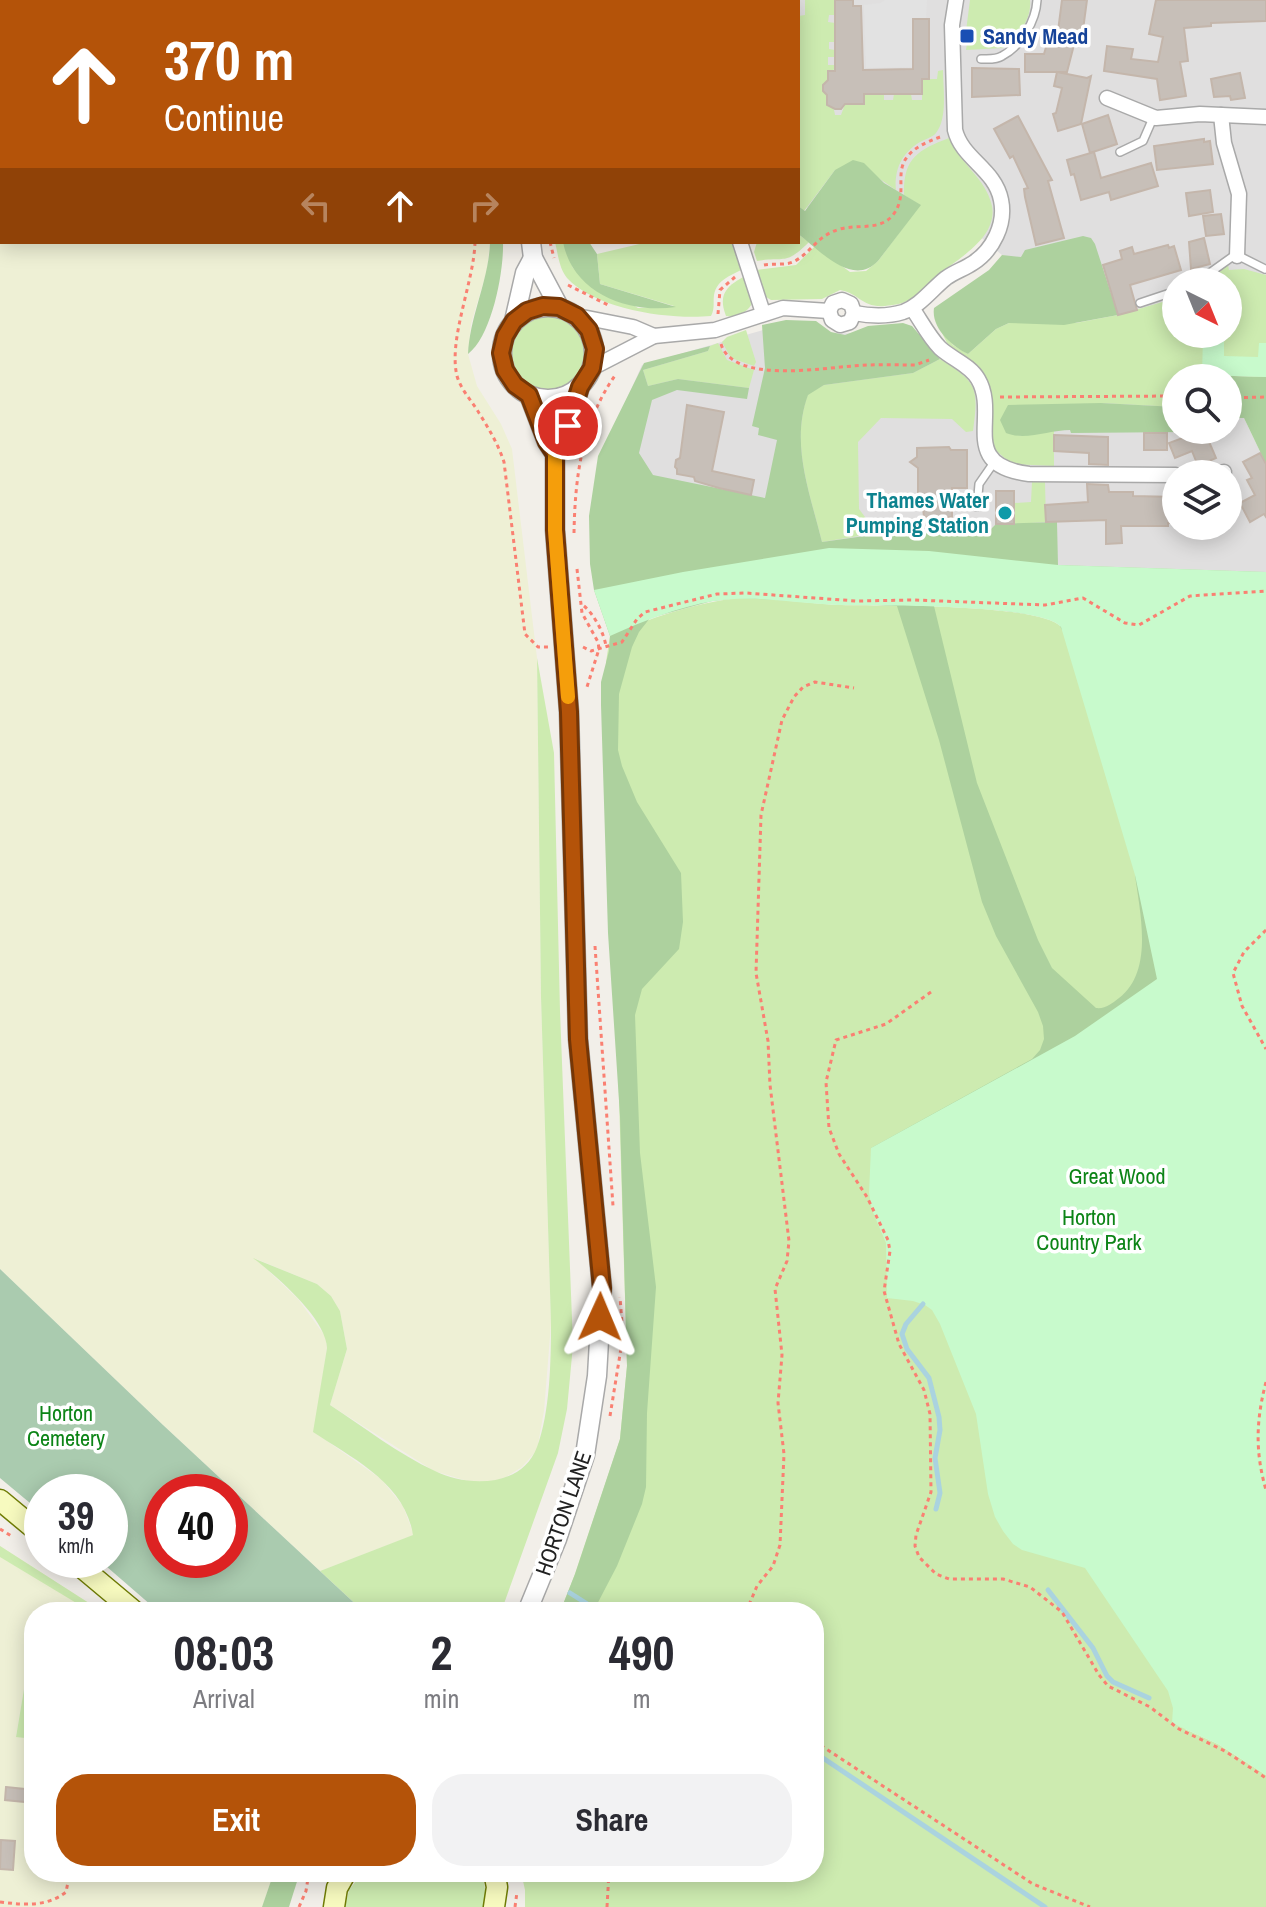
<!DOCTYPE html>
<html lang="en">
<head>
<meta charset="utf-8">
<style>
	body { margin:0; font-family:"Archivo Narrow",sans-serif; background:#f2f2f3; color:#2b2b33; height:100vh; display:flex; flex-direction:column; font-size:30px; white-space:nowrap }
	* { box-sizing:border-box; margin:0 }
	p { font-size:26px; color:#7c7c81 }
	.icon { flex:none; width:44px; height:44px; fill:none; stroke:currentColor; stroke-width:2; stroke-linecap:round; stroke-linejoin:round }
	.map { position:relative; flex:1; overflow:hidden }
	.details { position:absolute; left:24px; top:1602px; width:800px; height:280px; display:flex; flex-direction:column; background:#fff; border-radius:32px; box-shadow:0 4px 20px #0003 }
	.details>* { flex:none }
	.hud { position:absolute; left:0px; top:0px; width:800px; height:244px; box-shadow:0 4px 20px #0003; background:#b45309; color:#fff; overflow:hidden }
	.needle { width:52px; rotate:137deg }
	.tools { position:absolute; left:1162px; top:268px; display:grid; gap:16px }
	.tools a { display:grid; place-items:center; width:80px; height:80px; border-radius:50%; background:#fff; box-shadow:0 4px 20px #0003; font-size:40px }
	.speed { position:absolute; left:24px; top:1474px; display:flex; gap:16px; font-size:40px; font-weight:700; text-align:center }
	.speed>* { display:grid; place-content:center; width:104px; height:104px; border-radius:50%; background:#fff; box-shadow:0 4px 20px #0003; line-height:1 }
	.speed small { font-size:20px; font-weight:400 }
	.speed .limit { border:12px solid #d22; background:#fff; color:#111 }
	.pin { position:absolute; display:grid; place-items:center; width:68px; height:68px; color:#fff; margin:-34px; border:4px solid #fff; border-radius:50%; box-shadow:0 2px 8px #0007 }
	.me { position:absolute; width:88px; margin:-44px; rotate:1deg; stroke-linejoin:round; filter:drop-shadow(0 0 6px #0008) }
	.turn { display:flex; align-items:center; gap:28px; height:168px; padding:0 32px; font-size:36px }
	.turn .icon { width:104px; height:104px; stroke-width:2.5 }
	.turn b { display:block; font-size:56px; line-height:68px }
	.lanes { display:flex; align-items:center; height:76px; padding:0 32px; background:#0003; justify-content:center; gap:40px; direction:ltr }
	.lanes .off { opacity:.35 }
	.eta { display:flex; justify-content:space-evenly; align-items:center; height:136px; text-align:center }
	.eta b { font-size:48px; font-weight:700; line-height:56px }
	.primary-button { display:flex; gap:16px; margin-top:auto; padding:16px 32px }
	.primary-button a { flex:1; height:92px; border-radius:32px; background:#b45309; color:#fff; font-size:32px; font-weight:700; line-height:92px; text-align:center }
	.primary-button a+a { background:#f2f2f3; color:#2b2b33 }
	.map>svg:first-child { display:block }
	.residential { fill:#e0dfdf; fill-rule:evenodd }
	.farmland { fill:#eef0d5 }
	.grass { fill:#cdebb0 }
	.forest { fill:#add19e }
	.cemetery { fill:#aacbaf; fill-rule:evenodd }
	.park { fill:#c8facc }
	.parking { fill:#e2e2e2 }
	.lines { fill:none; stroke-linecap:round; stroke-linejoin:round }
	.stream { stroke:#aad3df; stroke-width:5 }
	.building { fill:#c7bfb8; stroke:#c4b6ab; stroke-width:2 }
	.service-casing { stroke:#a9a9a9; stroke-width:10 }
	.minor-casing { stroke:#a9a9a9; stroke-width:17 }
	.tertiary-casing { stroke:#a9a9a9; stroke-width:21 }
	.secondary-casing { stroke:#707d05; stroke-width:23 }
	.path { stroke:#fa8072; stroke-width:3; stroke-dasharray:4 4; stroke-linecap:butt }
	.service { stroke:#fff; stroke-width:7 }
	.minor { stroke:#fff; stroke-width:14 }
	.tertiary { stroke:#fff; stroke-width:18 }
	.secondary { stroke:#f7fabf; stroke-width:20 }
	.route-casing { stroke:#753606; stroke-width:20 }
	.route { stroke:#b45309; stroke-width:14 }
	.slow { stroke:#f59e0b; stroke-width:14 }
	.transit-dot { fill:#1a4fb4; stroke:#fff; stroke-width:3 }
	.culture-dot { fill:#0f9aa8; stroke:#fff; stroke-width:3 }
	.labels { text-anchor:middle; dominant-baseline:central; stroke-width:7; stroke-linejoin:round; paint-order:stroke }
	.transit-label { font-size:22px; font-weight:bold; fill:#164399; stroke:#fff; text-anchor:start }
	.culture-label { font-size:22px; font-weight:bold; fill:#0d838f; stroke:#fff; text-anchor:end }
	.park-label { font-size:22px; fill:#0c8416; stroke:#fff }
	.street-label { font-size:22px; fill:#222; stroke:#fff }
</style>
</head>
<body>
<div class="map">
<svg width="1266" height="1907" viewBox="0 0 1266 1907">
	<rect width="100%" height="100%" fill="#f2efe9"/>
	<g class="residential">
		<polygon points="666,0 1266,0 1266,278 1176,282 1176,302 1118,315 1009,257 1002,255 977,234 798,206 798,2"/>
		<path d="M794 321 835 334 852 333 954 366 968 354 1176 402V430H1228V414L1244 418 1266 464V572L1058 565 683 572 610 437 642 365ZM1176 474H1228V526H1176Z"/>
	</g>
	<g class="farmland">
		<polygon points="0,0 445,2 2,2 2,242 490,242 487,270 471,324 468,354 477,386 501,424 512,449 537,658 541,997 551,1324 544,1411 537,1450 522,1467 506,1477 490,1482 471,1482 434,1471 330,1405 347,1349 340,1311 331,1296 317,1284 256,1259 298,1299 325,1336 327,1348 314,1432 381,1479 403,1506 414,1535 320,1571 163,1425 0,1269"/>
		<polygon points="0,1546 92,1605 99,1612 34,1612 34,1664 27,1671 16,1736 34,1739 34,1872 274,1872 262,1907 0,1907"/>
	</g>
	<g class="grass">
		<path d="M805 0H835V15H829L828 22 835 23V42H829V49L835 50V57H828V65H835C833 75 826 82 828 94 829 101 834 107 835 115H841L845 104H864V94H884V100H893L894 94H911L912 100H922V79H937L938 71 943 70C943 88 948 118 936 133 933 137 925 139 920 142 902 153 894 169 896 190L877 177 835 170 804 211 798 206V16L805 15Z"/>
		<path d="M970 0H1030C1032 20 1018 36 1003 48L966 50 967 43H970V32L966 31Z"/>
		<path d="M949 138C959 163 986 178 992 206 998 238 957 259 937 276 928 285 920 294 909 300 902 304 893 305 885 306 862 308 859 293 840 290L822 299 771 300 766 297 756 270 796 265 815 246 850 272 866 271 878 261 920 205 904 195C903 159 917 150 949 138Z"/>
		<path d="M798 234 809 242C785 266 786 256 757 261L754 252 757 242H798Z"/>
		<path d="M555 242H563L573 268 638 308 674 306 600 284 597 254 648 242H734L745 268C732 275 717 279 714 295 713 304 715 308 711 316 671 320 596 310 567 278 559 268 558 254 555 242Z"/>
		<polygon points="1228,265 1229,270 1244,269 1266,275 1266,377 1202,375 1202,378 1176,378 1176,407 1101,403 1018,436 1054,430 1054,466 1012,464 995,450 971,362 947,343 936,321 953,345 968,354 996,329 1009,323 1076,323 1118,315 1176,298 1176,334 1228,334 1228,282 1207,282"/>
		<path d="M747 275 753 302C748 312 737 318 726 316 717 293 728 285 747 275Z"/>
		<circle cx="549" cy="352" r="39"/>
		<polygon points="746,330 756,362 754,366 731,358 722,342 727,337"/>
		<polygon points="718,343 727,360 754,370 749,388 678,379 648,386 643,370 708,351 710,346"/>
		<path d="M940 359C977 382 979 387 973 431L966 432 952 419 881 418 858 442 859 509 877 533 822 542C810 493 790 444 808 394L824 385 913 373Z"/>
		<polygon points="1032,482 1045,482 1046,522 1014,524 1014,503 1031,502"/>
		<path d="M737 598C771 598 803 603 836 605 874 606 1040 603 1061 627L1072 625 1266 1362V1508L1185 1729 1218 1744 1266 1775V1907H525V1890L521 1872H814V1612H560L575 1574 620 1439 627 1366 606 662 610 636C651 617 692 604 737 598Z"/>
		<path d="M537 658 554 753 560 1011 573 1345 567 1409 558 1453 501 1612H364L320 1571 413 1535C405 1483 352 1458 313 1432L327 1348C326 1318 276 1276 253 1258L317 1284 331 1296 340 1311 347 1349 330 1405C364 1427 398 1454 435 1471 467 1487 522 1488 537 1447 550 1413 551 1361 551 1324L541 997Z"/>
		<polygon points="0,1546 92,1605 99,1612 80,1612 83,1607 0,1557"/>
		<polygon points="34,1663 28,1708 34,1709 34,1739 16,1737 27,1671"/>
		<path d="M363 1872H481C485 1884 487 1895 483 1907H345L349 1890Z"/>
	</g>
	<g class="forest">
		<path d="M853 160 864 163 884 183 921 205 878 261C852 288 820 250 798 234V206L805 211 835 170Z"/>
		<path d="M1083 236 1091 238 1095 244 1118 315 1064 325 1009 323 996 329 968 354C952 346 931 328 934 308L989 270 1002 255 1021 257 1025 250Z"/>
		<path d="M490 242H503C504 271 492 336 468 354 470 315 489 280 490 242Z"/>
		<path d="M563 242H589L597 254 600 284 676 307C629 314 573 294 563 242Z"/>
		<path d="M786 320 816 321 831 332 845 335 868 326 903 323 912 326 940 359 913 373 824 385 808 395C790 444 810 493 822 542L893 532 987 533 996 524 1057 522 1058 565 1266 572 1062 630C1059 624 1060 624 1054 621 1036 611 956 606 934 606L977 783 1038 940 1052 968 1096 1008C1106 1009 1111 1004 1119 998 1154 971 1140 913 1135 875L1266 1078 871 1148 1032 1059 1040 1050 1044 1039 1043 1026 1038 1012 996 936 982 902 939 740 897 606 738 598 712 601 650 618 639 632 632 647 619 694 618 750 622 766 637 802 681 873 683 922 679 949 642 989 635 1015 640 1153 656 1287 647 1413 646 1487 642 1504 617 1566 593 1612H560L575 1574 620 1439 627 1366 620 1116 608 933 601 705V682L609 651 610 636 594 590 590 564 589 516 598 456 644 363 710 346 708 351 643 370 648 386 678 379 749 388 747 399 677 390 652 400 639 453 653 475 765 498 777 440 758 435 759 428 752 426 765 368 762 325Z"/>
		<polygon points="1202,375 1266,377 1266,464 1244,418 1228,418 1228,378 1202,378"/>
		<path d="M1101 403 1176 407V430H1192L1186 432 1071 433 1070 430C1050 430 1025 441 1006 433L1000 420 1008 405Z"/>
		<polygon points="274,1872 300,1872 289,1907 262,1907"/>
	</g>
	<path class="cemetery" d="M0 1269 163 1425 364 1612H159L99 1560H110V1492H42V1513L0 1478ZM162 1492H230V1560H162Z"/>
	<g class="park">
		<polygon points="1203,335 1224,336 1224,356 1258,357 1259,343 1266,343 1266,377 1202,375"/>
		<path d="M829 548 929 551 1058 565 1266 572V1775L1218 1744 1172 1723 1173 1708 1168 1691 1085 1568 1022 1550 1013 1544 1003 1531 995 1517 988 1494 976 1414 940 1324 932 1310 925 1305 913 1301 887 1298 886 1243 872 1210 869 1193 871 1148 1075 1036 1157 979 1135 875 1061 627C1041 603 875 606 837 605 796 603 756 595 714 601 678 607 643 621 610 636L594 590 683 572Z"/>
	</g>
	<polygon class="parking" points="885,0 927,0 926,19 913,20 913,67 866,68 864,5 880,3"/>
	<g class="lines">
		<g class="stream">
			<polyline points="923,1304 906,1324 902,1334 907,1349 929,1378 939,1417 940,1430 935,1458 940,1493 936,1509"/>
			<polyline points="1048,1590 1093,1648 1107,1676 1113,1682 1149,1698"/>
			<polyline points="570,1593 600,1612"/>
			<polyline points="814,1752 1045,1907"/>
		</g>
	</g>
	<g class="building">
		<polygon points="835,0 853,0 853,6 861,6 863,70 913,69 913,19 929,19 929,79 922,79 922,94 864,94 864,104 845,104 841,109 835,109 827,105 827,95 823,91 823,85 828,80 828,71 835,71"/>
		<polygon points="1062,0 1087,0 1082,37 1076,37 1067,72 1025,72 1025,54 1044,54 1049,37 1057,39"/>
		<polygon points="1156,0 1266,0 1266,21 1211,23 1211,26 1184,28 1188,61 1180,62 1186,96 1160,100 1157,79 1104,71 1107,46 1133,49 1131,59 1158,62 1163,37 1149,34"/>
		<polygon points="972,68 1019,69 1020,95 972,97"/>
		<polygon points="1057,72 1087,78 1091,76 1081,124 1058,131 1053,114 1056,113 1062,88 1054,86"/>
		<polygon points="1240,73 1245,98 1231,100 1230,96 1214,97 1211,79"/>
		<polygon points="1108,115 1117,144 1090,153 1082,124"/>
		<polygon points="1018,116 1052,180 1048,181 1064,238 1036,245 1025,197 1024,189 1028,188 1013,156 1010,158 994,129"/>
		<polygon points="1204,139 1204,142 1210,141 1213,164 1157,170 1154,146"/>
		<polygon points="1094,152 1101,178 1151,163 1158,186 1111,200 1109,192 1081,200 1074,174 1071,175 1067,160"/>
		<polygon points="1210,190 1213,212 1189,216 1186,193"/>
		<polygon points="1221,214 1224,234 1206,236 1203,216"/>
		<polygon points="1204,238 1210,264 1191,269 1189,242"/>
		<polygon points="1168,245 1169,248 1174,246 1181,270 1130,285 1137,310 1118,315 1103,265 1122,259 1120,251 1132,247 1134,254"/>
		<polygon points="687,405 724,412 712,471 754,480 751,495 719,488 695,481 694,477 677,474 677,469 675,467 676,460 680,458"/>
		<polygon points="1204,430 1216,458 1198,466 1192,451 1175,458 1169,443"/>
		<rect x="1144" y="433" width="23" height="17"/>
		<polygon points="1054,435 1108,437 1108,465 1089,464 1089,453 1054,451"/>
		<polygon points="949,447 951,450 967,450 967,488 952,488 952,517 924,517 923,508 918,508 918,468 910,462 917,457 917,448"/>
		<polygon points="1260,453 1266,464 1266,517 1264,514 1250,522 1240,503 1255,495 1247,480 1252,478 1243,462"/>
		<polygon points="1087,484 1108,485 1109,492 1133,492 1133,496 1176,497 1176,523 1168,523 1168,526 1121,526 1122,543 1106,544 1106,520 1046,522 1045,505 1088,502"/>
		<rect x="996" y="491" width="18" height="33"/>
		<polygon points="6,1787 34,1790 34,1803 5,1800"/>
		<polygon points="1,1840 15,1841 13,1870 0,1869"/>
	</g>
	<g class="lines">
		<g class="service-casing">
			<g id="service">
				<path d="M981 59C988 59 996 60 1002 56 1021 46 1036 21 1037 0"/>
				<polyline points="1120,152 1143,141 1153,118"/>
				<polyline points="1197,282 1232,257 1241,257 1265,269"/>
				<polyline points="1140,303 1176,291"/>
				<polyline points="977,507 979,484 995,461"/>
			</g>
		</g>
		<g class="minor-casing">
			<g id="minor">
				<polyline points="1107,98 1156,118 1200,114 1266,117"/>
				<polyline points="1221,115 1224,143 1239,194 1237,256"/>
				<polyline points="740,242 763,313"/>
				<path d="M912 308C921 321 929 337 940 348 952 359 970 365 978 379 1000 416 957 465 1029 474L1176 475"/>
				<polyline points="829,311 832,320 840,325 850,322 854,313"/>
				<polyline points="829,311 833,303 842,300 851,304 854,313"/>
				<path d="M854 313C870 316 887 317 903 312 920 306 932 289 946 278 954 272 964 269 973 263 993 250 1006 224 1001 200 995 169 962 159 955 130L952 25 956 0"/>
				<polyline points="577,316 633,327 654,336"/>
				<polyline points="592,368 654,336 715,330 783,308 829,311"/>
				<polyline points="1213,474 1224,472"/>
			</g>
		</g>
		<g class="tertiary-casing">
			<g id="tertiary">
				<polyline points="484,0 485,2"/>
				<polyline points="531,242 533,258 559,307"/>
				<circle cx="548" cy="353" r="46"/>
				<polyline points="514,321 525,273 533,258"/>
				<polyline points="555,454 562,442 580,387"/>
				<polyline points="527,1612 557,1539 585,1455 597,1376 602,1288 578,1039 569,712 555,530 555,454 547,442 529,395"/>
			</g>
		</g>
		<g class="secondary-casing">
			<g id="secondary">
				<polyline points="0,1500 42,1535"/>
				<polyline points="73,1560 135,1612"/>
				<polyline points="334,1907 337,1888 346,1872"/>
				<polyline points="494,1907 497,1887 494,1872"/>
			</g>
		</g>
		<g class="path">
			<polyline points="430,0 430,2"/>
			<path d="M475 242C474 282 448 339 457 376 461 390 472 401 479 413 489 429 498 444 504 462L525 634 538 647H548"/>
			<polyline points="550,242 554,258"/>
			<path d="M764 265C774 263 786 266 795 261 813 251 816 236 840 229 858 224 880 231 893 215 915 186 877 159 940 137"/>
			<polyline points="568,285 608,305"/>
			<polyline points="718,314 720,290 735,277"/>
			<path d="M721 344C733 384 822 368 853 366 873 364 894 365 915 365L929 360"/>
			<polyline points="1000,397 1176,396"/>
			<polyline points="1228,398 1266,397"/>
			<path d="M574 533C575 476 582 422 616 374"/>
			<polyline points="577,569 582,613 598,642 599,649 586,690"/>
			<path d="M584 606C594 614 605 635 606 647"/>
			<polyline points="583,647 591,651 622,642 637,619 645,612 717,594 746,593 856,601 914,600 1045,605 1083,598 1125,623 1139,625 1190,596 1266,591"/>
			<polyline points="1266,930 1244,952 1233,973 1242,1006 1266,1049"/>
			<polyline points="595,946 613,1206"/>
			<polyline points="931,992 886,1024 836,1040 826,1082 829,1128 839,1154 867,1197 888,1240 890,1251 884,1291 899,1344 924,1390 930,1414 931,1492 916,1535 915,1546 919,1557 936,1574 949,1579 1003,1579 1030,1587 1062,1612 1099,1675 1108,1686 1150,1707 1179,1729 1225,1751 1266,1778"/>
			<path d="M1266 1382C1256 1420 1255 1452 1266 1490"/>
			<polyline points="610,1416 623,1336 620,1297"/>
			<polyline points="0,1529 13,1537"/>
			<polyline points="45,1560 55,1567"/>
			<polyline points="746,1612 757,1586 773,1566 780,1545 784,1454 778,1403 782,1355 775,1289 787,1261 789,1241 770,1085 768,1041 756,973 761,815 782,720 794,697 803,687 815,682 854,688"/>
			<polyline points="814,1741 1033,1884 1090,1907"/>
			<path d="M0 1902C24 1905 47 1907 66 1892L70 1872"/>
			<polyline points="299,1907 306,1891 309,1872"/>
			<polyline points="515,1907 517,1892"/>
			<polyline points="607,1907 609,1872"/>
		</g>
		<use href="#service" class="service"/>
		<use href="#minor" class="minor"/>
		<use href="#tertiary" class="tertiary"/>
		<use href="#secondary" class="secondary"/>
	</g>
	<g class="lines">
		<g class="route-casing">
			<polyline id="route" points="568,426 580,387 592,368 595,349 589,330 577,316 559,307 543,306 527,311 514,321 505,336 501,353 505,370 515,385 529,395 547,442 555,454 555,530 569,712 578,1039 602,1288 600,1317"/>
		</g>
		<use href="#route" class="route"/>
		<polyline class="slow" points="555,456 555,530 568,697"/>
	</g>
	<rect class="transit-dot" x="959" y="28" width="16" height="16" rx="4"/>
	<circle class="culture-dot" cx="1005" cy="513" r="8"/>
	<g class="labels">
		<g class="transit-label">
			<text x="983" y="36">Sandy Mead</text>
		</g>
		<g class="culture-label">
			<text x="989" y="500">Thames Water<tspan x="989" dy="25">Pumping Station</tspan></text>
		</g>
		<g class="park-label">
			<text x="1117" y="1176">Great Wood</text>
			<text x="1089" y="1217">Horton<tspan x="1089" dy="25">Country Park</tspan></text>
			<text x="66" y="1413">Horton<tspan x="66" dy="25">Cemetery</tspan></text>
		</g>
		<g class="street-label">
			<text transform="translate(563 1513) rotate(-71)">HORTON LANE</text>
		</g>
	</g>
</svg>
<div class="tools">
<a><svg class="needle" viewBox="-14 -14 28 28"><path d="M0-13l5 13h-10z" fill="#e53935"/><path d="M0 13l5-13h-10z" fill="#7c7c81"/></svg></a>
<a><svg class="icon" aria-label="search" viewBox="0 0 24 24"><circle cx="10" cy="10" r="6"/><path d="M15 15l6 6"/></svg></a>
<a><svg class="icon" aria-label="layers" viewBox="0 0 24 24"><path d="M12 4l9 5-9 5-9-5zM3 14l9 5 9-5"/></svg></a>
</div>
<div class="speed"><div>39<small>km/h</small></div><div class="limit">40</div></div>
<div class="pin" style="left:568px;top:426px;background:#d93025"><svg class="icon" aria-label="arrive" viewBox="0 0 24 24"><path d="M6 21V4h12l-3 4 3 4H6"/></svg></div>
<svg class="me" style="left:600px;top:1317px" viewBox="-20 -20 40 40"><path d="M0-17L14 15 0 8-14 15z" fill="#b45309" stroke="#fff" stroke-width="4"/></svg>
<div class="hud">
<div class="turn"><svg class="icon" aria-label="ahead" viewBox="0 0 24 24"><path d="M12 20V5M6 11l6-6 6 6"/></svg><div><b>370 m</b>Continue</div></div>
<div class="lanes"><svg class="icon off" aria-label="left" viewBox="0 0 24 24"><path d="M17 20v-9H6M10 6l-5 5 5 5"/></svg><svg class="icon" aria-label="ahead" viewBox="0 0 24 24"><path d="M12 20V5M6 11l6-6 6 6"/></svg><svg class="icon off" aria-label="right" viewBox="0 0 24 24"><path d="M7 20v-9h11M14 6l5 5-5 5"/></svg></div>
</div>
<section class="details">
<div class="eta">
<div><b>08:03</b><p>Arrival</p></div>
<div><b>2</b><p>min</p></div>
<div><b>490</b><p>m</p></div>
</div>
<div class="primary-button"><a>Exit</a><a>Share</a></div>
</section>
</div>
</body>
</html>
